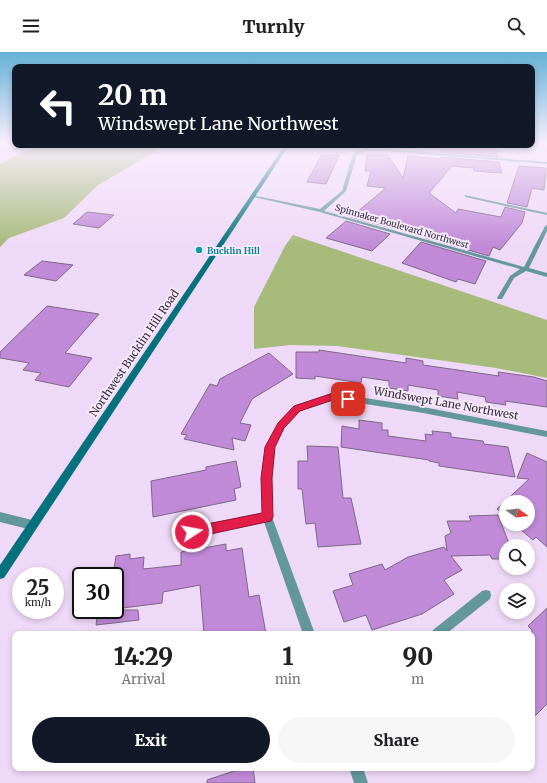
<!DOCTYPE html>
<html lang="en">
<head>
<meta charset="utf-8">
<style>
	body { margin:0; font-family:Merriweather,serif; background:#f6f6f6; color:#202124; height:100vh; display:flex; flex-direction:column; font-size:15px; white-space:nowrap }
	* { box-sizing:border-box; margin:0 }
	p { font-size:13px; color:#757577 }
	.icon { flex:none; width:22px; height:22px; fill:none; stroke:currentColor; stroke-width:2; stroke-linecap:round; stroke-linejoin:round }
	.map { position:relative; flex:1; overflow:hidden }
	.details { position:absolute; left:12px; top:579px; width:523px; height:140px; display:flex; flex-direction:column; background:#fff; border-radius:8px; box-shadow:0 2px 6px #0003 }
	.details>* { flex:none }
	.guide { position:absolute; left:12px; top:12px; width:523px; height:84px; border-radius:8px; box-shadow:0 2px 6px #0003; background:#111827; color:#fff; overflow:hidden }
	.needle { width:26px; rotate:104deg }
	.tools { position:absolute; left:499px; top:443px; display:grid; gap:8px }
	.tools a { display:grid; place-items:center; width:36px; height:36px; border-radius:50%; background:#fff; box-shadow:0 2px 6px #0003; font-size:20px }
	.speed { position:absolute; left:12px; top:515px; display:flex; gap:8px; font-size:20px; font-weight:700; text-align:center }
	.speed>* { display:grid; place-content:center; width:52px; height:52px; border-radius:50%; background:#fff; box-shadow:0 2px 6px #0003; line-height:1 }
	.speed small { font-size:10px; font-weight:400 }
	.speed .limit { border:2px solid #111; border-radius:6px; background:#fff; color:#111 }
	.pin { position:absolute; display:grid; place-items:center; width:34px; height:34px; color:#fff; margin:-17px; border-radius:8px; box-shadow:0 2px 6px #0006 }
	.me { position:absolute; width:44px; margin:-22px; rotate:79deg; stroke-linejoin:round; filter:drop-shadow(0 0 3px #0008) }
	.turn { display:flex; align-items:center; gap:14px; height:84px; padding:0 20px; font-size:18px }
	.turn .icon { width:52px; height:52px; stroke-width:2.5 }
	.turn b { display:block; font-size:28px; line-height:34px }
	.eta { display:flex; justify-content:space-evenly; align-items:center; height:68px; text-align:center }
	.eta b { font-size:24px; font-weight:800; line-height:28px }
	.action { display:flex; gap:8px; margin-top:auto; padding:8px 20px }
	.action a { flex:1; height:46px; border-radius:24px; background:#111827; color:#fff; font-size:16px; font-weight:800; line-height:46px; text-align:center }
	.action a+a { background:#f6f6f6; color:#202124 }
	header { display:flex; justify-content:space-between; align-items:center; height:52px; padding:0 20px; background:#fff; font-size:18px; font-weight:800 }
	.map>svg:first-child { display:block }
	.green { fill:#a6ba7a }
	.building { fill:#c18ad8; stroke:#7b6883 }
	.lines { fill:none; stroke-linecap:round; stroke-linejoin:round }
	.street { fill:#63979e; fill-rule:evenodd }
	.secondary { fill:#05717d; fill-rule:evenodd }
	.route { fill:#e11d48; stroke:#92132f }
	.culture-dot { fill:#0f9aa8; stroke:#f7eafd; stroke-width:1.5 }
	.labels { text-anchor:middle; dominant-baseline:central; stroke-width:4; stroke-linejoin:round; paint-order:stroke }
	.far-street-label { font-size:9px; fill:#372f3a; stroke:#f7eafd }
	.far-culture-label { font-size:9px; font-weight:bold; fill:#0d838f; stroke:#f7eafd; text-anchor:start }
	.street-label { font-size:11px; fill:#372f3a; stroke:#f7eafd }
</style>
</head>
<body>
<header><svg class="icon" aria-label="menu" viewBox="0 0 24 24"><path d="M4 6h16M4 12h16M4 18h16"/></svg>Turnly<svg class="icon" aria-label="search" viewBox="0 0 24 24"><circle cx="10" cy="10" r="6"/><path d="M15 15l6 6"/></svg></header>
<div class="map">
<svg width="547" height="731" viewBox="0 0 547 731">
	<rect width="100%" height="100%" fill="#efd9f8"/>
	<g class="green">
		<polygon points="38,93 167,93 98,133 64,166 9,186 0,195 0,112"/>
		<polygon points="293,183 547,268 547,326 496,316 337,294 290,293 254,297 254,255 285,194"/>
	</g>
	<g class="building">
		<polygon points="441,93 495,95 498,105 441,100"/>
		<polygon points="339,103 326,132 307,130 321,104"/>
		<polygon points="367,103 388,103 403,126 408,104 440,107 441,105 499,110 502,121 474,119 473,116 452,114 429,141 456,161 458,157 501,165 505,155 525,160 522,171 500,198 493,195 489,204 426,186 431,180 401,171 395,177 351,165 386,136 367,134 371,119 365,119"/>
		<polygon points="519,114 546,116 544,138 532,136 527,155 507,151"/>
		<polygon points="87,160 114,163 99,176 73,172"/>
		<polygon points="346,169 390,182 372,199 326,186"/>
		<polygon points="421,190 486,209 475,232 458,227 456,230 402,211"/>
		<polygon points="42,209 73,213 56,229 24,223"/>
		<polygon points="47,254 99,262 65,301 92,306 69,335 35,328 41,321 23,318 29,311 0,306 0,300"/>
		<polygon points="319,298 406,311 406,306 423,309 423,313 499,324 498,320 534,325 547,329 547,355 505,349 506,353 486,350 485,345 457,340 458,347 438,344 438,338 408,333 408,339 389,336 389,329 362,325 361,331 315,324 315,327 296,326 296,300 319,300"/>
		<polygon points="269,301 293,322 252,347 240,371 251,373 245,389 232,386 234,398 184,387 187,383 181,382 210,332 217,334 220,327"/>
		<polygon points="359,368 382,371 382,378 388,378 388,384 426,389 425,382 433,383 432,379 451,381 451,385 483,389 484,392 508,395 515,425 439,414 439,411 429,409 429,408 341,395 342,374 359,377"/>
		<polygon points="307,394 338,395 343,446 351,446 361,492 318,495 315,471 306,472 302,437 298,437 298,409 308,409"/>
		<polygon points="527,401 547,410 547,495 536,485 533,488 514,472 528,472 528,450 506,450 506,465 497,457 529,427 517,426"/>
		<polygon points="236,409 241,435 234,437 236,448 153,465 151,429 206,418 206,415"/>
		<polygon points="498,463 510,494 506,494 506,507 492,507 490,503 451,504 462,518 444,528 454,542 422,562 372,578 366,563 344,570 333,539 353,533 349,522 382,512 385,518 408,505 444,495 447,499 445,484 451,481 447,469 471,469 469,464"/>
		<polygon points="226,492 226,499 242,496 249,545 259,543 266,582 204,582 200,533 163,540 162,551 115,557 115,524 113,524 116,504 130,502 130,507 144,505 143,517 181,513 181,500"/>
		<polygon points="547,556 547,652 532,667 532,578 528,574"/>
		<polygon points="98,558 138,558 139,568 96,573"/>
		<polygon points="243,716 253,716 255,731 207,731 207,728"/>
	</g>
	<g class="lines">
		<g class="street">
			<polygon points="363,97 384,97 547,110 547,112 384,99 364,99 357,103 346,139 324,159 524,215 545,174 547,173 547,179 529,216 547,221 547,225 526,219 514,226 502,247 498,247 497,246 510,224 520,217 320,160 250,144 252,143 320,157 342,139 353,102"/>
			<polygon points="465,143 547,161 547,163 465,145"/>
			<polygon points="333,341 423,355 547,379 547,385 423,361 333,347 300,359 284,376 274,395 272,427 272,465 315,582 303,582 264,470 177,488 173,486 172,483 173,480 177,478 262,461 262,427 266,395 278,372 294,355"/>
			<polygon points="0,460 32,468 35,470 37,473 35,476 32,478 0,470"/>
			<polygon points="486,538 490,539 491,543 490,547 446,582 431,582 433,578 482,539"/>
			<polygon points="349,716 363,716 368,731 354,731"/>
		</g>
		<polygon class="secondary" points="285,93 289,93 4,526 0,527 0,513"/>
	</g>
	<linearGradient id="sky" x2="0" y2="1"><stop stop-color="#65b1d8"/><stop offset="0.47" stop-color="#f8eefc"/><stop offset="1" stop-color="#f8eefc" stop-opacity="0"/></linearGradient>
	<rect width="547" height="194" fill="url(#sky)"/>
	<polygon class="route" points="333,341 348,343 352,347 348,350 333,348 300,359 284,376 275,395 272,426 273,465 271,469 192,486 188,484 187,480 188,477 192,475 262,461 261,426 265,395 278,371 294,354"/>
	<circle class="culture-dot" cx="199" cy="198" r="4"/>
	<g class="labels">
		<g class="far-street-label">
			<text transform="translate(402 174) rotate(16)">Spinnaker Boulevard Northwest</text>
		</g>
		<g class="far-culture-label">
			<text x="207" y="198">Bucklin Hill</text>
		</g>
		<g class="street-label">
			<text transform="translate(134 301) rotate(-56)">Northwest Bucklin Hill Road</text>
			<text transform="translate(446 351) rotate(10)">Windswept Lane Northwest</text>
		</g>
	</g>
</svg>
<div class="tools">
<a><svg class="needle" viewBox="-14 -14 28 28"><path d="M0-13l5 13h-10z" fill="#e53935"/><path d="M0 13l5-13h-10z" fill="#757577"/></svg></a>
<a><svg class="icon" aria-label="search" viewBox="0 0 24 24"><circle cx="10" cy="10" r="6"/><path d="M15 15l6 6"/></svg></a>
<a><svg class="icon" aria-label="layers" viewBox="0 0 24 24"><path d="M12 4l9 5-9 5-9-5zM3 14l9 5 9-5"/></svg></a>
</div>
<div class="speed"><div>25<small>km/h</small></div><div class="limit">30</div></div>
<div class="pin" style="left:348px;top:347px;background:#d93025"><svg class="icon" aria-label="arrive" viewBox="0 0 24 24"><path d="M6 21V4h12l-3 4 3 4H6"/></svg></div>
<svg class="me" style="left:192px;top:480px" viewBox="-20 -20 40 40"><circle r="17" fill="#e11d48" stroke="#fff" stroke-width="3"/><path d="M0-11L8 9 0 5-8 9z" fill="#fff"/></svg>
<div class="guide">
<div class="turn"><svg class="icon" aria-label="left" viewBox="0 0 24 24"><path d="M17 20v-9H6M10 6l-5 5 5 5"/></svg><div><b>20 m</b>Windswept Lane Northwest</div></div>
</div>
<section class="details">
<div class="eta">
<div><b>14:29</b><p>Arrival</p></div>
<div><b>1</b><p>min</p></div>
<div><b>90</b><p>m</p></div>
</div>
<div class="action"><a>Exit</a><a>Share</a></div>
</section>
</div>
</body>
</html>
